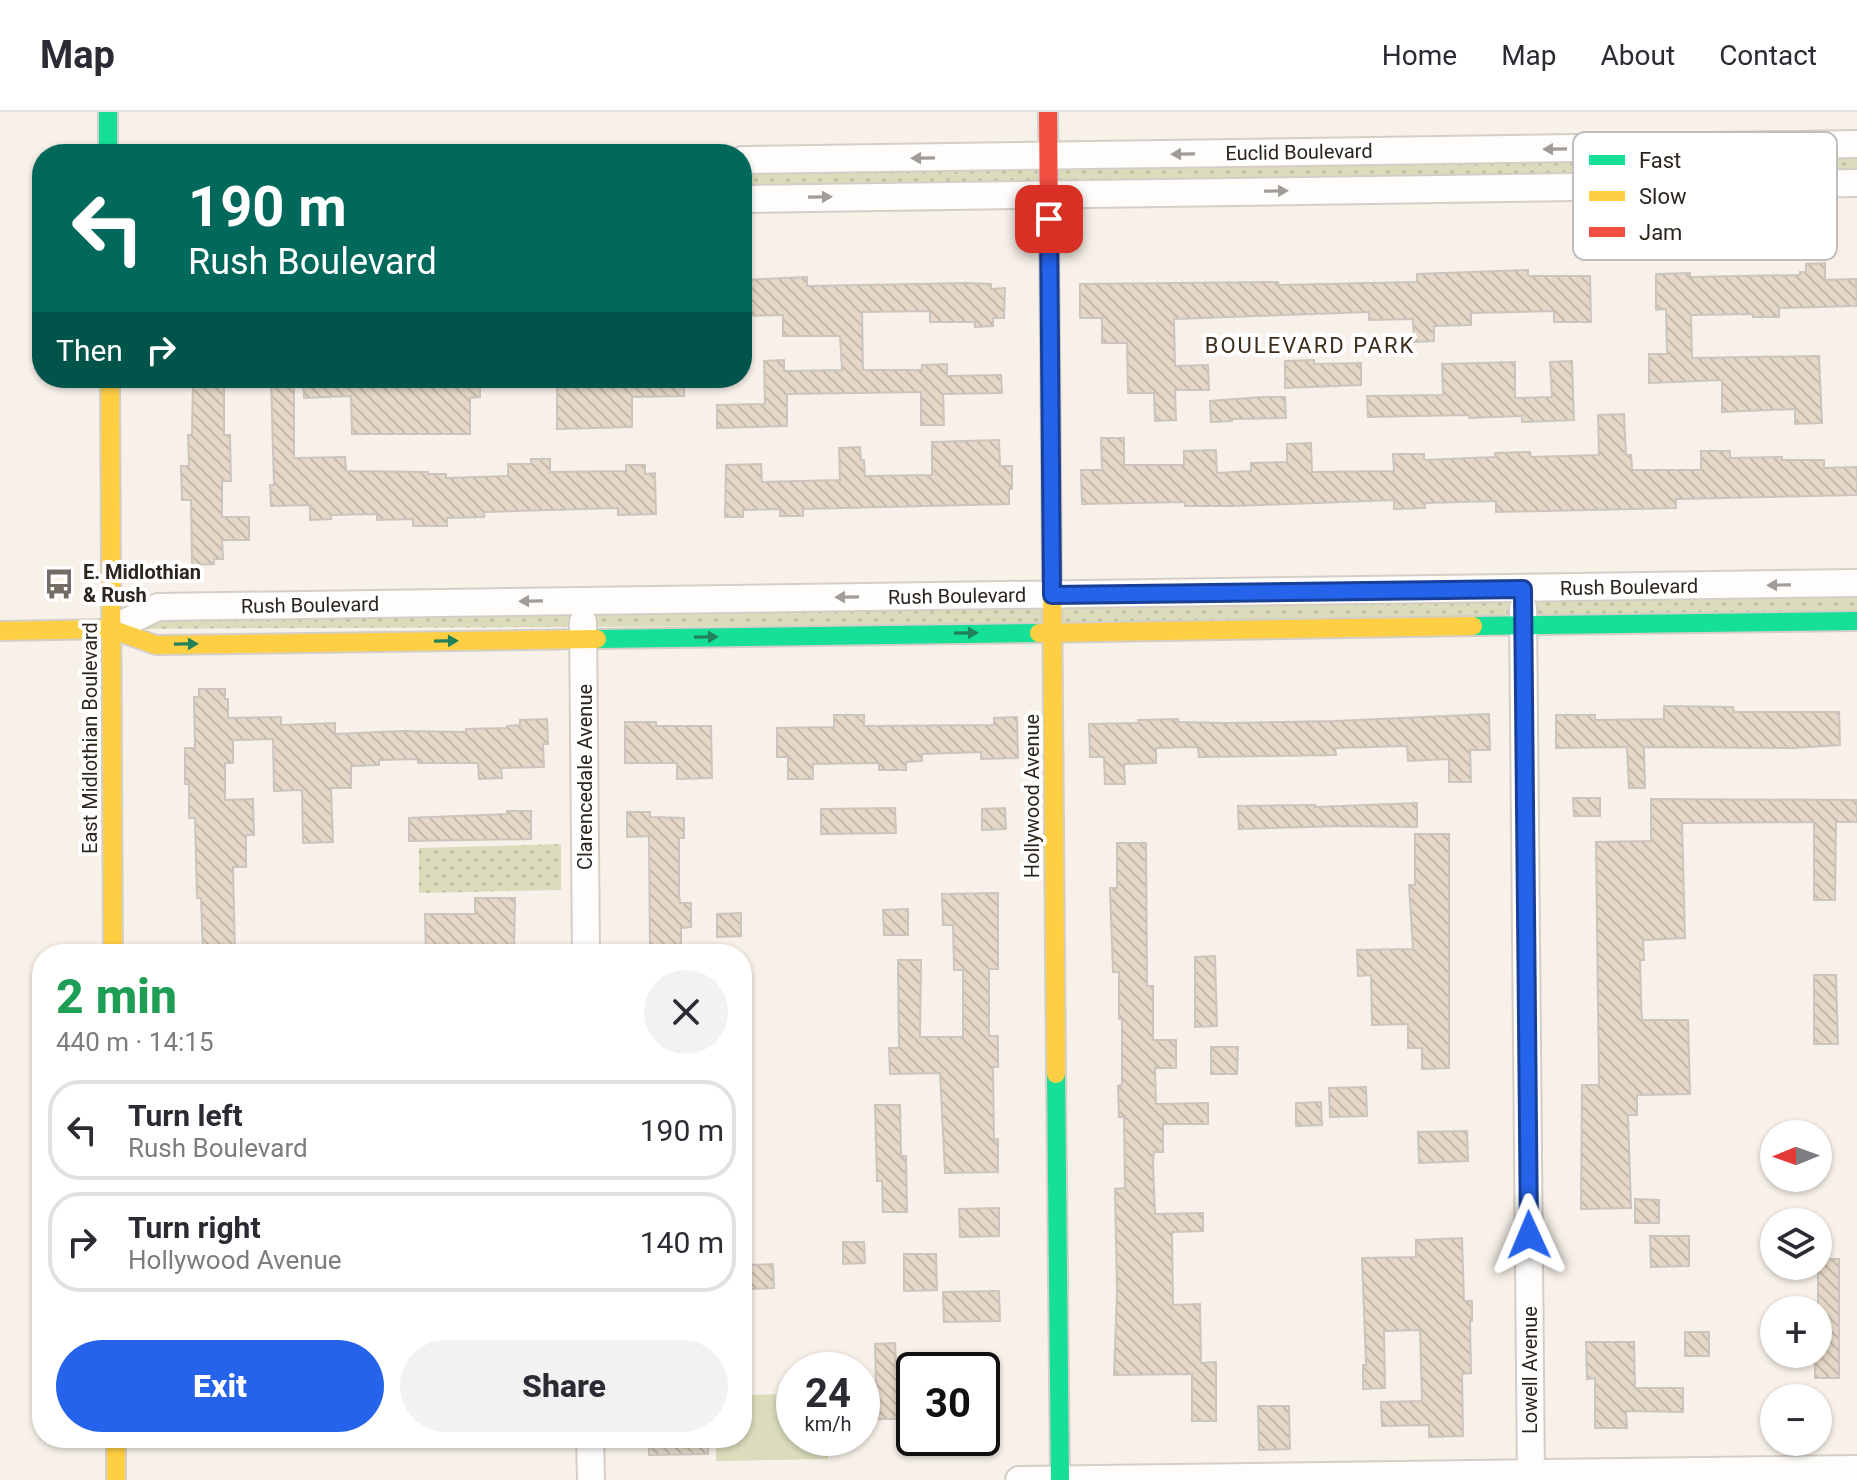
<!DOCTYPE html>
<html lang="en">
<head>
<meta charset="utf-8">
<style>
	body { margin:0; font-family:Roboto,sans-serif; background:#f2f2f3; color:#2b2b33; height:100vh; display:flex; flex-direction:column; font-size:30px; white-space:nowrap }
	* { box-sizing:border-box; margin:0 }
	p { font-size:26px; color:#7c7c81 }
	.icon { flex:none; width:44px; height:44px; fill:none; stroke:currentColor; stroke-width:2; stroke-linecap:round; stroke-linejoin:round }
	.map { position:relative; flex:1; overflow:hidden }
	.drawer { position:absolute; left:32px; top:832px; width:720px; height:504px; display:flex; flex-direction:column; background:#fff; border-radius:32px; box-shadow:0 2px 6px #0004 }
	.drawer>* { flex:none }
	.banner { position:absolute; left:32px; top:32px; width:720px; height:244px; border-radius:32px; box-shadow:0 2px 6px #0004; background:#00695c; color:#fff; overflow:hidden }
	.needle { width:52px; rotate:269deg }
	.buttons { position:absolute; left:1760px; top:1008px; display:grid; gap:16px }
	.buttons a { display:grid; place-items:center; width:72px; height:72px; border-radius:50%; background:#fff; box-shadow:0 2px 6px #0004; font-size:40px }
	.speed { position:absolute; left:776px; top:1240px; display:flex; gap:16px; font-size:40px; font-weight:700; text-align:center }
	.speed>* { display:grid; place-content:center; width:104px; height:104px; border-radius:50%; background:#fff; box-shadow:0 2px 6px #0004; line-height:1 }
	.speed small { font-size:20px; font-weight:400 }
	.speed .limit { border:4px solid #111; border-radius:12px; background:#fff; color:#111 }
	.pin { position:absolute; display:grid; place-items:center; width:68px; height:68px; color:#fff; margin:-34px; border-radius:16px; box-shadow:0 4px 12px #0006 }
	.me { position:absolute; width:88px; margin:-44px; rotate:359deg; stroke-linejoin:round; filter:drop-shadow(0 0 6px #0008) }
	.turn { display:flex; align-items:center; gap:28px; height:168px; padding:0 24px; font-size:36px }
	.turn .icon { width:104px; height:104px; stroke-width:2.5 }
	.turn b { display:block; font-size:56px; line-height:68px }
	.then { display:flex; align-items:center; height:76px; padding:0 24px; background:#0003; gap:16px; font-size:30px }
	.round { display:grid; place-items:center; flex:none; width:84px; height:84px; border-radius:42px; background:#f2f2f3 }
	.summary { display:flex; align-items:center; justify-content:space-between; height:136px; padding:0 24px }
	h1 { font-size:48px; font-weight:800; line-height:60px; color:#1e9e55 }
	.primary-button { display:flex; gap:16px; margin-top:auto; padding:16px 24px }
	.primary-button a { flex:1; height:92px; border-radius:48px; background:#2563eb; color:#fff; font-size:32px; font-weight:800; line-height:92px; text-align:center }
	.primary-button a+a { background:#f2f2f3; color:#2b2b33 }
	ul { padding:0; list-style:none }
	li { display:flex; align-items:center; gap:24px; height:100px; margin:0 16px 12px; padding:0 8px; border:4px solid #e1e1e2; border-radius:32px }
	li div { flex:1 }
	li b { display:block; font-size:30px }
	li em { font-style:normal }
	header { display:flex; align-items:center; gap:48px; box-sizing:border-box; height:112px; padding:0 40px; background:#fff; border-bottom:2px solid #e1e1e2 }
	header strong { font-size:38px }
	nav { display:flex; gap:44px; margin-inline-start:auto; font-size:28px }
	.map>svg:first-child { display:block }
	.grass { fill:url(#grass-dots) }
	.garden { fill:#dadcbb }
	.building { fill:url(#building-back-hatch); stroke:#cbc5bd; stroke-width:2 }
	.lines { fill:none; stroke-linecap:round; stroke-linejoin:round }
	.street-casing { stroke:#d5cec6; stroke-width:30 }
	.fast-casing { stroke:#d5cec6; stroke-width:22 }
	.slow-casing { stroke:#d5cec6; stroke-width:22 }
	.jam-casing { stroke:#d5cec6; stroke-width:22 }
	.street { stroke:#fefdfc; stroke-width:26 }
	.fast { stroke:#16e098; stroke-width:18 }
	.slow { stroke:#ffcf43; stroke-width:18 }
	.jam { stroke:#f24e42; stroke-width:18 }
	.oneway { fill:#a09c98 }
	.oneway2 { fill:#21825a }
	.route-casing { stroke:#184099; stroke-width:20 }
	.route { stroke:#2563eb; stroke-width:14 }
	.labels { text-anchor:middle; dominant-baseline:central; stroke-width:8; stroke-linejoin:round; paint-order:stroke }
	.street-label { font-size:20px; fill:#2c251d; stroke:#fff }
	.poi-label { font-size:20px; font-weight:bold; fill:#2c251d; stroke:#fff; text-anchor:start }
	.neighbourhood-label { font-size:22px; letter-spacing:2px; fill:#3e2f1c; stroke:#fff }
	.key { fill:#fff; stroke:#c0bebb; stroke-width:2 }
	.key-label { font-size:22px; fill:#2c251d }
</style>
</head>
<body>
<header>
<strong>Map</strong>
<nav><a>Home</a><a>Map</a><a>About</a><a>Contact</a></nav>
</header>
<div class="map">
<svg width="1857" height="1368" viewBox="0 0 1857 1368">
	<defs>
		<pattern id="grass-dots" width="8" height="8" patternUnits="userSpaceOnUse" patternTransform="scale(2)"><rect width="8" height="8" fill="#dadcbb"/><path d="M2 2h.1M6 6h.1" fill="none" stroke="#bbbda0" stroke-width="1.8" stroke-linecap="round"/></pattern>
		<pattern id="building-back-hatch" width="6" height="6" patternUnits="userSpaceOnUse" patternTransform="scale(2)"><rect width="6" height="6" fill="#e5d8c8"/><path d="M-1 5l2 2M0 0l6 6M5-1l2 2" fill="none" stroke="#c5b9ab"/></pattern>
	</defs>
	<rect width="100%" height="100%" fill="#f8f1ea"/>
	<g class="grass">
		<polygon points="1857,32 1857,71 742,87 742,48"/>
		<polygon points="1857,471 1857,509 111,517 158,495"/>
		<polygon points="561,732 561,778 419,781 419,736"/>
	</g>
	<polygon class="garden" points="794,1282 794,1326 827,1326 828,1347 716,1349 716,1326 742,1326 742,1283"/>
	<g class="building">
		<polygon points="1825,151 1825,168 1856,167 1857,194 1779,196 1779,205 1753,205 1753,202 1691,203 1692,246 1819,244 1822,311 1795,312 1795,297 1722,300 1722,268 1649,271 1649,242 1667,242 1666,197 1656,198 1656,162 1690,161 1690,165 1800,163 1800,160 1806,160 1806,152"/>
		<polygon points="1528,158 1528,164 1590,164 1591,210 1554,210 1554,199 1471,201 1471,213 1434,214 1434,229 1414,230 1413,207 1369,208 1369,200 1174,207 1175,254 1208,253 1209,278 1175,278 1176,308 1155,309 1154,281 1128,281 1127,231 1102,231 1102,206 1080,206 1080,172 1278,170 1278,173 1417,170 1417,162"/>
		<polygon points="807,165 807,174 967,171 991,172 991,177 1005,176 1004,206 993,206 993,214 975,215 975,210 930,210 930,199 862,200 863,258 922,258 922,253 947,252 947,264 1001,263 1002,281 943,282 944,313 921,313 921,280 787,282 787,314 717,316 717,293 765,292 764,249 784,248 784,259 842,258 840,224 783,224 783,203 742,204 742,168"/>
		<polygon points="1314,248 1314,252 1361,251 1361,273 1285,276 1285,249"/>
		<polygon points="1572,249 1574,308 1522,310 1522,304 1469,306 1469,303 1368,305 1367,284 1443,283 1442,252 1515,250 1515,286 1552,285 1550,250"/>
		<polygon points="193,266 224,266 224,323 230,323 231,369 222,369 222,405 249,405 249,428 222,428 223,447 214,447 214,452 192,453 191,388 182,388 181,354 189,354 188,323 192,323"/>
		<polygon points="303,266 480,266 480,285 470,286 470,322 352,322 351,284 304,286"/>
		<polygon points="557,266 684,266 684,284 632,285 632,315 557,317"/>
		<polygon points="271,269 294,269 294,346 345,345 346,359 428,360 428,362 446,362 446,366 508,364 508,352 531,352 531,347 550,347 550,360 626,359 626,353 645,353 645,362 655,361 656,402 618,403 618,396 484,400 484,405 447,406 447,414 413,414 413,407 377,408 377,402 331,403 331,407 310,408 310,393 271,394 270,373 274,373"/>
		<polygon points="1263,285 1285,285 1286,306 1232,307 1232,309 1211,310 1210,289"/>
		<polygon points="1624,302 1626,343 1631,343 1632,358 1701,358 1701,339 1730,339 1730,346 1782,345 1782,348 1824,348 1824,356 1857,355 1857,383 1676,387 1676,396 1496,400 1496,389 1425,391 1425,396 1394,397 1394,388 1234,394 1185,394 1185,390 1082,392 1081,358 1102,358 1101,326 1124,326 1124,353 1184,353 1184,339 1216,338 1217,361 1251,359 1251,351 1287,350 1287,332 1311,331 1312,360 1394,359 1393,342 1424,342 1424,348 1495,345 1495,341 1530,340 1531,345 1599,343 1598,303"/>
		<polygon points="999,328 1000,354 1012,354 1012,377 1009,377 1009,392 803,397 803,404 780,404 780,397 743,398 743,405 725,405 726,353 761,352 762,370 840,368 839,336 860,335 861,348 864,348 865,364 932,363 932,330"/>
		<polygon points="199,577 225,577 225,587 228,587 228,606 281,605 281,613 335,611 335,622 403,619 466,620 466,617 507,616 507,614 520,613 520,608 547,607 548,632 543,632 544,655 501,656 502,666 479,667 478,651 418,651 418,647 379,648 379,653 351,654 351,676 331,676 333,730 303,731 302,678 274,679 273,627 233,628 233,651 225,651 225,688 253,687 254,723 246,723 246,755 233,755 235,842 203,842 201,786 197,786 195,706 189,706 189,672 185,672 185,636 195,636 194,585 199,585"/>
		<polygon points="1664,594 1733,595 1734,600 1839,600 1840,633 1794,636 1644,635 1645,676 1629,676 1627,635 1556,636 1556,603 1595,603 1595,608 1664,607"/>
		<polygon points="1489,602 1490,638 1470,638 1471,670 1449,670 1449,647 1408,649 1407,634 1335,636 1336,643 1199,645 1198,635 1156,636 1156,651 1124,652 1125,672 1105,672 1104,645 1090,645 1089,612 1138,611 1138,608 1178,607 1178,610 1227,611 1335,609"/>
		<polygon points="834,603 864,603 864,614 994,613 994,606 1017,605 1018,646 981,647 981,640 922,642 922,649 906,650 906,658 879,658 879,651 813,652 813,667 788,667 788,645 777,645 777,616 834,615"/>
		<polygon points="625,610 656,610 656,614 711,614 712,666 677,667 677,651 625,651"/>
		<polygon points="1573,686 1600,686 1600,704 1574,704"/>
		<polygon points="1651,687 1857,688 1857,710 1836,710 1835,788 1814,788 1814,710 1682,711 1685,826 1643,828 1644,848 1640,848 1641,888 1642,908 1688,908 1690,982 1637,983 1637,1003 1628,1003 1631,1096 1581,1097 1582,973 1599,973 1596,730 1651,729"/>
		<polygon points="1417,691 1417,715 1344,714 1239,717 1238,694 1315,693 1315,695"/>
		<polygon points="895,696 896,721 821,722 821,697"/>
		<polygon points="1005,696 1006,717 982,718 982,697"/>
		<polygon points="507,699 531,699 531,727 409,729 409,706 507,702"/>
		<polygon points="627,700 650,700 650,705 684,706 684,726 679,726 679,782 680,791 691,791 691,815 681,816 681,842 650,842 649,724 627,725"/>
		<polygon points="1415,722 1449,722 1449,956 1422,957 1422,936 1408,936 1408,912 1372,913 1371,863 1358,864 1357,838 1413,837 1409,773 1415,773"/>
		<polygon points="1117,731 1146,731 1147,874 1153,874 1153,928 1176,928 1176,956 1155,956 1156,992 1208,991 1208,1012 1163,1012 1163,1040 1154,1040 1153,1052 1155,1102 1203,1101 1203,1119 1172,1120 1173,1193 1200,1192 1201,1251 1216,1250 1216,1309 1192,1309 1192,1262 1114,1263 1117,1179 1115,1077 1125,1076 1124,1005 1119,1005 1118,974 1122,973 1122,907 1119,907 1119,860 1113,860 1110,776 1117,776"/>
		<polygon points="998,781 998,857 989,857 989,924 998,924 998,955 993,955 994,1028 998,1027 998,1060 945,1061 940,961 890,962 889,936 899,936 898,848 921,848 920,925 963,925 963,858 954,858 953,813 943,813 942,782"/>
		<polygon points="475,786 515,786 514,842 426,842 425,802 475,802"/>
		<polygon points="908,797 908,823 884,823 883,798"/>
		<polygon points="741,801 741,824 717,825 717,802"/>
		<polygon points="1215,844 1217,914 1195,915 1195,845"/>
		<polygon points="1814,863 1836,863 1838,932 1814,932"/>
		<polygon points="1211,935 1238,935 1237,962 1211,962"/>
		<polygon points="1366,975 1367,1004 1330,1005 1329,976"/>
		<polygon points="1321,990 1322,1013 1296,1014 1296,991"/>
		<polygon points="875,993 900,993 901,1044 906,1044 907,1100 883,1100 882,1069 877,1069"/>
		<polygon points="1467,1019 1468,1049 1419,1051 1418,1020"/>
		<polygon points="1635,1087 1659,1088 1659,1111 1635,1111"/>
		<polygon points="999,1096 999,1124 960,1125 959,1097"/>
		<polygon points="1650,1124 1689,1124 1689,1154 1651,1155"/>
		<polygon points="1462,1126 1464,1189 1472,1189 1472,1209 1470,1209 1471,1261 1462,1262 1463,1324 1429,1325 1429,1313 1382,1314 1381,1290 1422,1289 1420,1218 1384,1219 1385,1276 1363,1277 1363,1253 1366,1253 1362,1146 1416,1145 1416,1128"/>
		<polygon points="843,1130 864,1130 865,1151 843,1152"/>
		<polygon points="904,1142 936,1142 937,1178 904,1179"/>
		<polygon points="1818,1147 1839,1147 1839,1266 1815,1266 1815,1242 1818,1242"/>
		<polygon points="773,1152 774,1176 751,1177 750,1153"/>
		<polygon points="999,1179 1000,1209 944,1210 943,1180"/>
		<rect x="1685" y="1220" width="24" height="24"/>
		<polygon points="1586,1230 1634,1230 1635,1276 1683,1276 1683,1300 1626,1299 1627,1316 1595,1316 1595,1266 1587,1267"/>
		<polygon points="895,1231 896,1254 914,1253 914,1279 908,1280 908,1307 862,1307 862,1275 876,1275 875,1232"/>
		<polygon points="1258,1294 1289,1294 1290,1337 1259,1338"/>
		<polygon points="649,1326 708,1326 708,1342 649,1343"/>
	</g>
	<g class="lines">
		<g class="street-casing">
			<g id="street">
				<polyline points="742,48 1857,32"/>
				<polyline points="742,87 1857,71"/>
				<polyline points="1523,496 1531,1368"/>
				<polyline points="583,510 586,842"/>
				<polyline points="111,517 158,495 1857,471"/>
				<polyline points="590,1326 591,1368"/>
				<polyline points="1019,1368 1857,1357"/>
			</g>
		</g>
		<g class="fast-casing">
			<g id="fast">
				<polyline points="108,0 108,42"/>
				<polyline points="1473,514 1857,509"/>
				<polyline points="597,527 1039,521"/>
				<polyline points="1056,962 1060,1368"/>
			</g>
		</g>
		<g class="slow-casing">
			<g id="slow">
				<polyline points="110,266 113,842"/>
				<polyline points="1051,345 1056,962"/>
				<polyline points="0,519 111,517 156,533 597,527"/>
				<polyline points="1039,521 1473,514"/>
				<polyline points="116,1326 116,1368"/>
			</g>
		</g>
		<g class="jam-casing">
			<polyline id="jam" points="1048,0 1051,345"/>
		</g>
		<use href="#street" class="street"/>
		<use href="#fast" class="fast"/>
		<use href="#slow" class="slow"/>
		<use href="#jam" class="jam"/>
	</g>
	<defs><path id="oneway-solid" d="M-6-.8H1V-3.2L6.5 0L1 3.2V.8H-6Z" transform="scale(2)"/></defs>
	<g class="oneway">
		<use href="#oneway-solid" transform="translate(1555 37) rotate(179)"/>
		<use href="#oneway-solid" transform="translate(1183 42) rotate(179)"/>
		<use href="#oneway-solid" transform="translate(923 46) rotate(179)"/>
		<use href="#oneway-solid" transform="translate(1276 79) rotate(-1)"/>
		<use href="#oneway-solid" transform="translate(820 85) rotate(-1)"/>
		<use href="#oneway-solid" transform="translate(1779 473) rotate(179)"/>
		<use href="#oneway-solid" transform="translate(847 485) rotate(179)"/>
		<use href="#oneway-solid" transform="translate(531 489) rotate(179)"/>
	</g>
	<g class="oneway2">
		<use href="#oneway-solid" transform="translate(966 521) rotate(-1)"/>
		<use href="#oneway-solid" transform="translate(706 525) rotate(-1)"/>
		<use href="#oneway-solid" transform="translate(446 529) rotate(-1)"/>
		<use href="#oneway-solid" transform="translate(186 532) rotate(-1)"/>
	</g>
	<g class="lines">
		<g class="route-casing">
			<polyline id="route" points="1049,107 1052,483 1523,477 1529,1123"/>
		</g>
		<use href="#route" class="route"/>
	</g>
	<defs>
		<g id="bus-bare" transform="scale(2.4)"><path d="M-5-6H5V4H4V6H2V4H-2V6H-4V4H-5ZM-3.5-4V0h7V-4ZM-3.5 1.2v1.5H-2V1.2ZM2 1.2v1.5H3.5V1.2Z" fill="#736c65" stroke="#fff" stroke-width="2.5" paint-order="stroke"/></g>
	</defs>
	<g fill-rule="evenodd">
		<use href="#bus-bare" x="59" y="472"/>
	</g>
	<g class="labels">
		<g class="street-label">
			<text transform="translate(1299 40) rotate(-1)">Euclid Boulevard</text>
			<text transform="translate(1629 475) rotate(-1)">Rush Boulevard</text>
			<text transform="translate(957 484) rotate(-1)">Rush Boulevard</text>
			<text transform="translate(310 493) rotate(-1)">Rush Boulevard</text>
			<text transform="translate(90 626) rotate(-90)">East Midlothian Boulevard</text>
			<text transform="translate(585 665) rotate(-90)">Clarencedale Avenue</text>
			<text transform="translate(1032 684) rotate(-90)">Hollywood Avenue</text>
			<text transform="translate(1530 1258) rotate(-90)">Lowell Avenue</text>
		</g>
		<g class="poi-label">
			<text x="83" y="460">E. Midlothian<tspan x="83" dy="23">&amp; Rush</tspan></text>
		</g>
		<g class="neighbourhood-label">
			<text x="1310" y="233">BOULEVARD PARK</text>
		</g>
	</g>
	<rect x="1573" y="20" width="264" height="128" rx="12" class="key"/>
	<rect x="1589" y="43" width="36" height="10" fill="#16e098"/>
	<rect x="1589" y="79" width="36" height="10" fill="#ffcf43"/>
	<rect x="1589" y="115" width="36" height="10" fill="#f24e42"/>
	<g class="key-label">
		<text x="1639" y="56">Fast</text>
		<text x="1639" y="92">Slow</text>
		<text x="1639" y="128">Jam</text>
	</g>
</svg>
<div class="buttons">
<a><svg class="needle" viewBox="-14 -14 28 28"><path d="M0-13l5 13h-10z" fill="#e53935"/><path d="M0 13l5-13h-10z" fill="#7c7c81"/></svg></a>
<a><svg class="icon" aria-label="layers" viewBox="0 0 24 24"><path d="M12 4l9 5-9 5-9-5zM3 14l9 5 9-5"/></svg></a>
<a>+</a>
<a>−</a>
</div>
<div class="speed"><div>24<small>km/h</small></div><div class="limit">30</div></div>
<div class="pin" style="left:1049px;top:107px;background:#d93025"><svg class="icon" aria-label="arrive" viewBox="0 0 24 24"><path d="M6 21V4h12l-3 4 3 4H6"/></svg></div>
<svg class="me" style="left:1529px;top:1123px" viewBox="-20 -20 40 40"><path d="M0-17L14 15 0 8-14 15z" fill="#2563eb" stroke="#fff" stroke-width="4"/></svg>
<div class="banner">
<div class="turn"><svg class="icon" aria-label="left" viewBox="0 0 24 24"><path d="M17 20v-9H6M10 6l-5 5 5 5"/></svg><div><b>190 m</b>Rush Boulevard</div></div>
<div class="then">Then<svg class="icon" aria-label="right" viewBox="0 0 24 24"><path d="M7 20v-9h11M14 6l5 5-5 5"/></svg></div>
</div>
<section class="drawer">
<div class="summary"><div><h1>2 min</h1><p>440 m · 14:15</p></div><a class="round"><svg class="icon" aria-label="close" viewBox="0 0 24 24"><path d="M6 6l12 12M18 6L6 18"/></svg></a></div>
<ul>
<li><svg class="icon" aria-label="left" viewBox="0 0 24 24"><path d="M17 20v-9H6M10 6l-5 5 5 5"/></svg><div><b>Turn left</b><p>Rush Boulevard</p></div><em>190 m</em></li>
<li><svg class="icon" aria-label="right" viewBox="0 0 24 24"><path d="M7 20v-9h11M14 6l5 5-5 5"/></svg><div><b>Turn right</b><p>Hollywood Avenue</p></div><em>140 m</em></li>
</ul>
<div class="primary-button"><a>Exit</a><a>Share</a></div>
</section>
</div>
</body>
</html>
